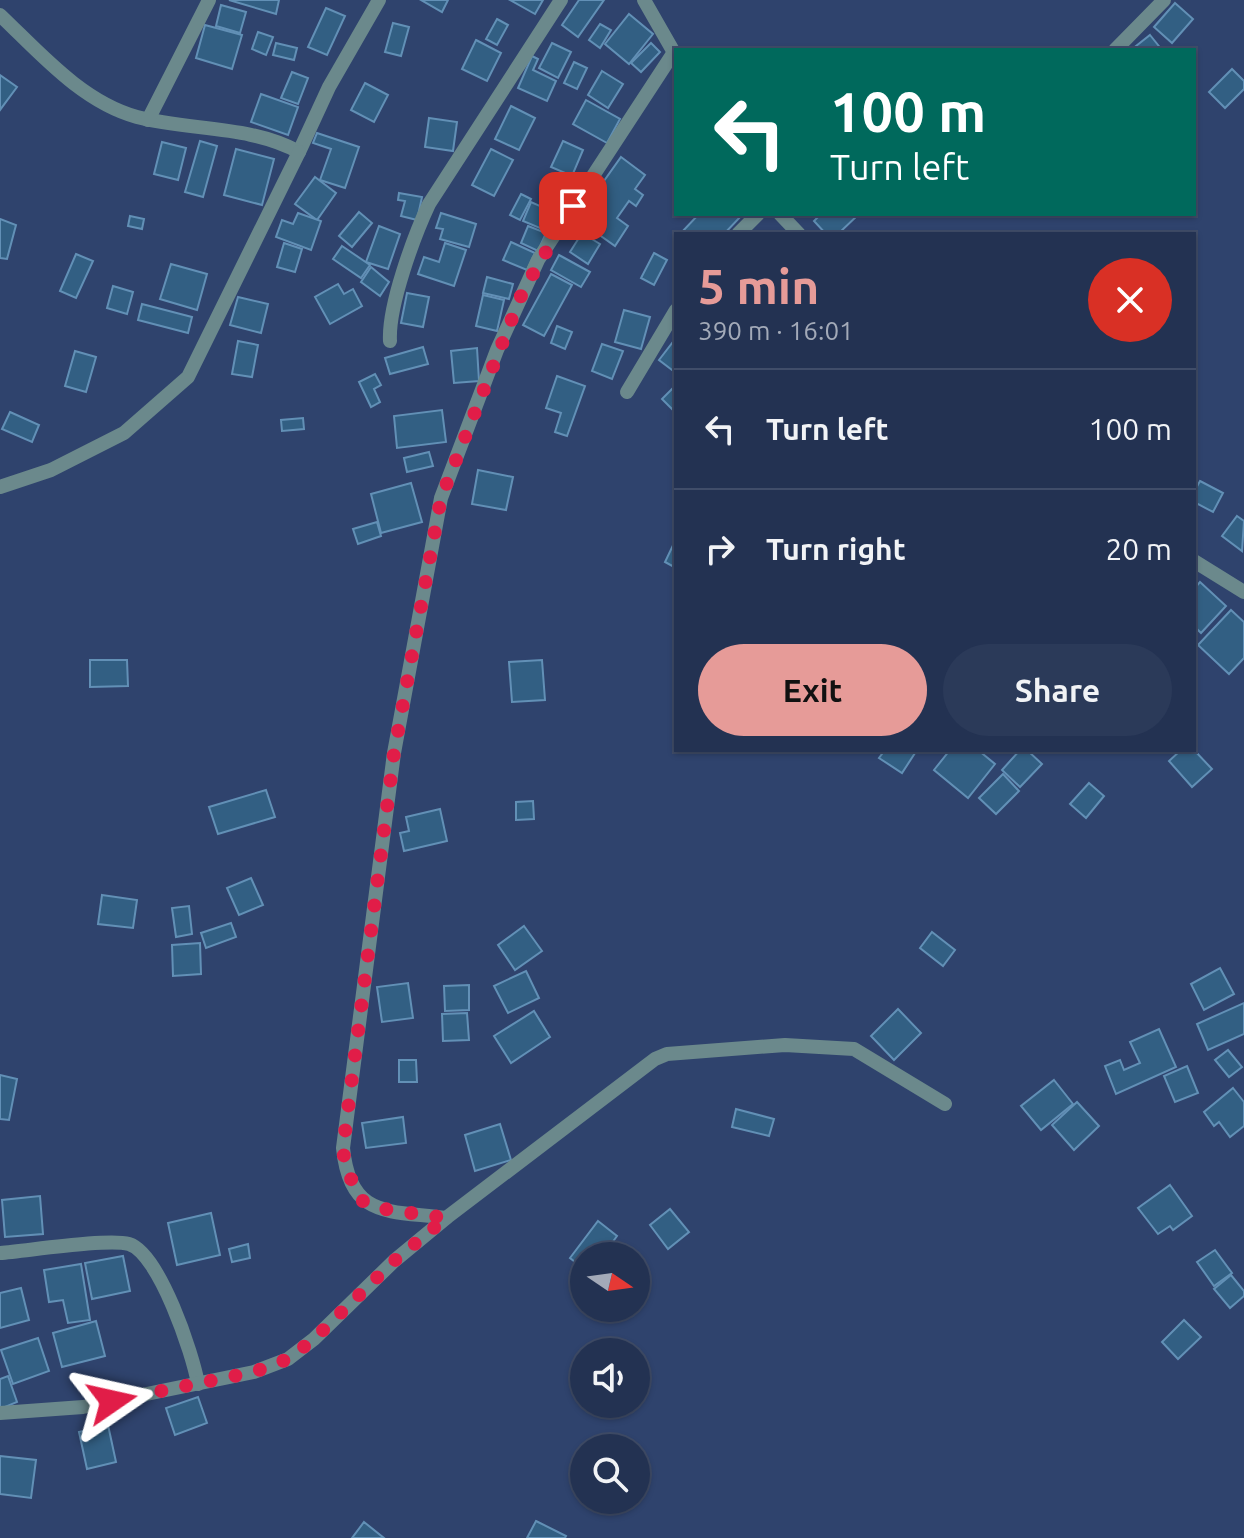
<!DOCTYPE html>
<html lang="en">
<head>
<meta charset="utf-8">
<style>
	body { margin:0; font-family:Ubuntu,sans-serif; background:#2b3a59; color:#f1f3f6; height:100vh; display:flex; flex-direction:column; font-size:30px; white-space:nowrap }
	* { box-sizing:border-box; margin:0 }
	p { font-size:26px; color:#a3aab8 }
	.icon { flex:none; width:44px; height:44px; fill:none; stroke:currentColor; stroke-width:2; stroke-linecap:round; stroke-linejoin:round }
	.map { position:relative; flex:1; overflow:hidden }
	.sheet { position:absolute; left:674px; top:232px; width:522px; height:520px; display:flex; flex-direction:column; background:#233252; border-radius:0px; box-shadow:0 2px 6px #0004,0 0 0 2px #404d69 }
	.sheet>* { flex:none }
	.guide { position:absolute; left:674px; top:48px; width:522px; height:168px; border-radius:0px; box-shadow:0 2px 6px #0004,0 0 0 2px #404d69; background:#00695c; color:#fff; overflow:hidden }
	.needle { width:52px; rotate:103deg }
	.fabs { position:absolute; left:570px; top:1242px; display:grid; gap:16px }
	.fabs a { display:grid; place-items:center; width:80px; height:80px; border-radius:50%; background:#233252; box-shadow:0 2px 6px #0004,0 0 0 2px #404d69; font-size:40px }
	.pin { position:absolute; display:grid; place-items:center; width:68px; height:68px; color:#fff; margin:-34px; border-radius:16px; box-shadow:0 4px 12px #0006 }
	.me { position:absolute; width:88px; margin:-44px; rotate:79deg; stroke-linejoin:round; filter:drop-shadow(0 0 6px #0008) }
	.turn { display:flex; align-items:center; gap:28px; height:168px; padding:0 24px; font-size:36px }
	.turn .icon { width:104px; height:104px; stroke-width:2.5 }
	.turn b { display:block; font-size:56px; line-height:68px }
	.round { display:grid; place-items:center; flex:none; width:84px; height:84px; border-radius:42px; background:#2b3a59 }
	.overview { display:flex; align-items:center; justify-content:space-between; height:136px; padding:0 24px }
	h1 { font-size:48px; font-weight:700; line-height:60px; color:#e69b98 }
	.action { display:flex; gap:16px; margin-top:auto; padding:16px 24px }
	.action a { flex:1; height:92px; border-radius:48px; background:#e69b98; color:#111; font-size:32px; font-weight:700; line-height:92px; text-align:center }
	.action a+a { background:#2b3a59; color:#f1f3f6 }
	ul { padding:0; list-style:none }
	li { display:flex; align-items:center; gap:24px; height:120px; padding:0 24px; border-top:2px solid #404d69 }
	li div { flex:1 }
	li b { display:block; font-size:30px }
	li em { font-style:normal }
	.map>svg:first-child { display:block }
	.building { fill:#325f83; stroke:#6290b6; stroke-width:2 }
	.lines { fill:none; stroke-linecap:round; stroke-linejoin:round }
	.minor { stroke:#6b898c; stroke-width:14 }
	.route { stroke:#e11d48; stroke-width:14; stroke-dasharray:0 25.2 }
</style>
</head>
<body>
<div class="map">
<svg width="1244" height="1538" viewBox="0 0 1244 1538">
	<rect width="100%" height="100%" fill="#2f436d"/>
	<g class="building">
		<polygon points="229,0 279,0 276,14"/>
		<polygon points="421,0 448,0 442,12"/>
		<polygon points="510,0 543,0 535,14"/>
		<polygon points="579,0 604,0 578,37 562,25"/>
		<polygon points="1175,3 1193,19 1172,43 1154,27"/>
		<polygon points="221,5 246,12 240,33 216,26"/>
		<polygon points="326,8 345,16 327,55 308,47"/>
		<polygon points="629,14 653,34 629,64 605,44"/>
		<polygon points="497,19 508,25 497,45 486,39"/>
		<polygon points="393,23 409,27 401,56 385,52"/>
		<polygon points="600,24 611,30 600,48 589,40"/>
		<polygon points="205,25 242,35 232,69 196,58"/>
		<polygon points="258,32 273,37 266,55 252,49"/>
		<polygon points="1150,35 1162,50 1131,50"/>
		<polygon points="476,40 501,53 487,81 462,69"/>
		<polygon points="276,43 297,48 294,60 273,55"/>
		<polygon points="552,43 571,52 558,78 539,68"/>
		<polygon points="651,43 660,52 641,72 631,63"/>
		<polygon points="532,56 538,59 533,70 556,81 547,101 518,88"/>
		<polygon points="574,62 587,68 577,89 564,83"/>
		<polygon points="1232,69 1244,81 1244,89 1225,108 1209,92"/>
		<polygon points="602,71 623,84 608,108 588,95"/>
		<polygon points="292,72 308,78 298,104 281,98"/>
		<polygon points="0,75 17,87 0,110"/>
		<polygon points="365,83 388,95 374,122 351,110"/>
		<polygon points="261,94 298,107 288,135 251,122"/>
		<polygon points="586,100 620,119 607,143 573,124"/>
		<polygon points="511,106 535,118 519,150 495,139"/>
		<polygon points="429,118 457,122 453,151 425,147"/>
		<polygon points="317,133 359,147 345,188 320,180 331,149 313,143"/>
		<polygon points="200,141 217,146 203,197 185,192"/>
		<polygon points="563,141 583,150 572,176 551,167"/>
		<polygon points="162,142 186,148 178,180 154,174"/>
		<polygon points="236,149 274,159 262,205 224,195"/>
		<polygon points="491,149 513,160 494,196 472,185"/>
		<polygon points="621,157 645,175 635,189 643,195 636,206 629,201 617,218 628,226 615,246 577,219"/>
		<polygon points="315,177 336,193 317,220 295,204"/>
		<polygon points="399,193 422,197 417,220 401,216 405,201 398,200"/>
		<polygon points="521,194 531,199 520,220 510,215"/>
		<polygon points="545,200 557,205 547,231 523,221 531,202 542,207"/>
		<polygon points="359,212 372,223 352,247 339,236"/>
		<polygon points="298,213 321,221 311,250 276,237 282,220 293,224"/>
		<polygon points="441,213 476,224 469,247 440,239 443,229 436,228"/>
		<polygon points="699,214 743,214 724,234 680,234"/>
		<polygon points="821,214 859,214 838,234 826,234 814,221"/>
		<polygon points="130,216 144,219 142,229 128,226"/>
		<polygon points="0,219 16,225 7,259 0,258"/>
		<polygon points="379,226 400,234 388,269 366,262"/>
		<polygon points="528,226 546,233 538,251 521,243"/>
		<polygon points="582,233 600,244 588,264 570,252"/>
		<polygon points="511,242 535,253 527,270 503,260"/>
		<polygon points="284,243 302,249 295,272 277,267"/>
		<polygon points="445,243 466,250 454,286 418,274 424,257 439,262"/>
		<polygon points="342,246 370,265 361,278 333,259"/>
		<polygon points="654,253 667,260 654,285 641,278"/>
		<polygon points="76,254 93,261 76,298 60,291"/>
		<polygon points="559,255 590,272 581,287 551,270"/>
		<polygon points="171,264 207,274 197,310 160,299"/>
		<polygon points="371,267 389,282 380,296 361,282"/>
		<polygon points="551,274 572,285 544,336 523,325"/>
		<polygon points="487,277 513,284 509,299 483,293"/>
		<polygon points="338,284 344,294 353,289 362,306 330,324 315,297"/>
		<polygon points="113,286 133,292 127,314 107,308"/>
		<polygon points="407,293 429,297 423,327 401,323"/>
		<polygon points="483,295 504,300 497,331 476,326"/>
		<polygon points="238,297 268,304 261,333 230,325"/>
		<polygon points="142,304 192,317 188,333 138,320"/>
		<polygon points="624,310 650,317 641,349 615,342"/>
		<polygon points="557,326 572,332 565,349 551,343"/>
		<polygon points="676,338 676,373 659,360"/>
		<polygon points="238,341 258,345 252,377 232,374"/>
		<polygon points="602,344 623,351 612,379 592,371"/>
		<polygon points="423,347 428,364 390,374 385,358"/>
		<polygon points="477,348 479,381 454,383 451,351"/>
		<polygon points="75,351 96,357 86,392 65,386"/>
		<polygon points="375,374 381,385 374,389 380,402 371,407 359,382"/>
		<polygon points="557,376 585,386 567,436 555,432 561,413 546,408"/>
		<polygon points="676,385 676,407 673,410 662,399"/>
		<polygon points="442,410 446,442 397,448 394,416"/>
		<polygon points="10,412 39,425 32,442 2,429"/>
		<polygon points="303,418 304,429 282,431 281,420"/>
		<polygon points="429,452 433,466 407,472 404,458"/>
		<polygon points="478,470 513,477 506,510 472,504"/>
		<polygon points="1200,481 1223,493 1213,512 1194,502 1194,492"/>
		<polygon points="411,483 422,522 381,533 371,494"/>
		<polygon points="1237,516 1244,521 1242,551 1222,536"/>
		<polygon points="377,522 381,536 358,544 353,529"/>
		<polygon points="676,539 676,568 665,562"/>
		<polygon points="1200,582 1226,606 1201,633 1194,626 1194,589"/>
		<polygon points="1231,610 1244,622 1244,658 1229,674 1198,645"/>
		<polygon points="90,660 127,660 128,686 90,687"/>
		<polygon points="542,660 545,700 512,702 509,662"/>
		<polygon points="885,750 917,750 902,773 879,758"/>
		<polygon points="950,750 978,750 995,764 968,798 934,770"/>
		<polygon points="1020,750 1027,750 1042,764 1020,787 1002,770"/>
		<polygon points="1181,750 1194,750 1212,769 1192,787 1169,761"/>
		<polygon points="1003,774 1019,791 996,814 979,798"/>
		<polygon points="1089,783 1104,796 1086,818 1070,804"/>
		<polygon points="266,790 275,817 218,834 209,807"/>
		<polygon points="533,801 534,819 516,820 516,802"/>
		<polygon points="440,809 447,841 404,851 400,833 409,831 406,817"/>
		<polygon points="251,878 263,905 239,915 227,888"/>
		<polygon points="102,895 137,900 133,928 98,924"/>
		<polygon points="189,906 192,934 176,937 172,908"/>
		<polygon points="231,923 236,937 206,948 201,933"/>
		<polygon points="524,926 542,951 515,970 498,945"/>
		<polygon points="932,932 955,950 943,966 920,948"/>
		<polygon points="200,943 201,974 173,976 172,945"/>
		<polygon points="1220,968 1234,994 1204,1010 1191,984"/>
		<polygon points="526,971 539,998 508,1013 494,986"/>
		<polygon points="408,983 413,1018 382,1022 377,987"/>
		<polygon points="469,985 469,1010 445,1011 444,986"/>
		<polygon points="1244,1003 1244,1034 1208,1050 1197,1024"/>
		<polygon points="898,1009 921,1033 894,1060 871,1036"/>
		<polygon points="534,1011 550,1037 511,1063 494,1036"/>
		<polygon points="467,1013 469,1040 443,1041 442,1014"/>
		<polygon points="1159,1029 1176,1067 1116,1094 1105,1066 1120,1060 1124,1070 1140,1063 1130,1042"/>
		<polygon points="1228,1050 1242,1067 1229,1077 1215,1060"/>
		<polygon points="399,1060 416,1060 417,1082 399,1082"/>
		<polygon points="1187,1066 1198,1093 1175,1102 1164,1076"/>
		<polygon points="0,1075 17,1079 9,1120 0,1119"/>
		<polygon points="1054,1080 1073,1104 1041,1130 1021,1106"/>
		<polygon points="1233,1088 1244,1102 1244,1126 1230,1137 1219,1122 1214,1126 1204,1112"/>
		<polygon points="1077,1102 1099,1126 1074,1150 1052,1125"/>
		<polygon points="736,1109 774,1119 769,1136 732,1127"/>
		<polygon points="403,1117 406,1143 366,1148 362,1123"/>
		<polygon points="500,1124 511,1160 475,1171 465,1135"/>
		<polygon points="1170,1185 1192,1216 1173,1230 1170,1226 1158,1234 1138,1208"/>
		<polygon points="40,1196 43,1234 5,1237 2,1200"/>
		<polygon points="670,1209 689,1232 668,1249 650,1225"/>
		<polygon points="211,1213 220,1255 177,1265 168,1223"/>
		<polygon points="598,1221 617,1236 609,1247 621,1256 584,1256 584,1269 570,1258"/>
		<polygon points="248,1244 250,1258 232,1262 229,1249"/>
		<polygon points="1215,1250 1232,1273 1214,1286 1197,1262"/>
		<polygon points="123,1256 130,1291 92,1299 85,1263"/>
		<polygon points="81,1264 90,1320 68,1323 63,1300 49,1302 44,1270"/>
		<polygon points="1231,1275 1244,1291 1244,1296 1230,1308 1214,1289"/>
		<polygon points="21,1288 29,1320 0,1328 0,1293"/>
		<polygon points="1184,1320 1201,1337 1178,1359 1162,1342"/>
		<polygon points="96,1321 105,1356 62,1367 53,1333"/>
		<polygon points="38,1338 49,1371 13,1384 1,1350"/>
		<polygon points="8,1376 17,1402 0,1409 0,1379"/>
		<polygon points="198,1397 207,1423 175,1435 166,1408"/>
		<polygon points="108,1425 116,1462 87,1469 79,1432"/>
		<polygon points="0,1456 36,1460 31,1498 0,1494"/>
		<polygon points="536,1521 566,1536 565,1538 527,1538"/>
		<polygon points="364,1522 384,1538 352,1538"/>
	</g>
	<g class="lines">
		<g class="minor">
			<polyline points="644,0 676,56"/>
			<path d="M0 15C40 53 82 102 137 117 190 131 250 125 299 152L329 87 379 0"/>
			<polyline points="1115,50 1164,0"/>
			<polyline points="148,120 209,0"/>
			<polyline points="780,214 799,234"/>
			<polyline points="738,234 758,214"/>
			<path d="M390 341C388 306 414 236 429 204L561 0"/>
			<polyline points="627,392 676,310"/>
			<polyline points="0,487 51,470 124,433 188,377 299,152"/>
			<polyline points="1194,561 1244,592"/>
			<path d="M446 1218C389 1210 350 1219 343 1148L394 753 441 498 497 350 538 260 674 52"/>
			<path d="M0 1253C27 1251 108 1238 129 1244 159 1253 193 1354 198 1384"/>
			<polyline points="0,1413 83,1407 254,1372 288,1359 314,1339 394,1261 446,1218 655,1059 667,1054 785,1045 854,1049 945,1104"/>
		</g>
	</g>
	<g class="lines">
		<polyline class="route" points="112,1401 254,1372 288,1359 314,1339 394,1261 446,1218 377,1208 361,1200 345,1166 343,1148 394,753 441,498 523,291 573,206"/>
	</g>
</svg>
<div class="fabs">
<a><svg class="needle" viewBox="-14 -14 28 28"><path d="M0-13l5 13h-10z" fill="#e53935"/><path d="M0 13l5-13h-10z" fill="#a3aab8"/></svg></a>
<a><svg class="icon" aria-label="sound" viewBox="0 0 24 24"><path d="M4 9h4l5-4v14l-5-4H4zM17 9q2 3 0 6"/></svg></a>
<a><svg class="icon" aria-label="search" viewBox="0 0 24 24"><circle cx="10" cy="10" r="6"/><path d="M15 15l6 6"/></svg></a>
</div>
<div class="pin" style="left:573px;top:206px;background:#d93025"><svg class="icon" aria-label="arrive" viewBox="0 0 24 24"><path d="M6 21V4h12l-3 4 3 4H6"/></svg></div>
<svg class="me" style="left:112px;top:1401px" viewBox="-20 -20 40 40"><path d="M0-17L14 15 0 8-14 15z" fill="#e11d48" stroke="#fff" stroke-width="4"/></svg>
<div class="guide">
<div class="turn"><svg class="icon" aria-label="left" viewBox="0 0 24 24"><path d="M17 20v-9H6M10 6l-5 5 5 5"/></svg><div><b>100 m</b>Turn left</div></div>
</div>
<section class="sheet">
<div class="overview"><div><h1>5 min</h1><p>390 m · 16:01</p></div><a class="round" style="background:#d93025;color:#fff"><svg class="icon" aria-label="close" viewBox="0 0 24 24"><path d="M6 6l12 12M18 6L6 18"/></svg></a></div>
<ul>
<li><svg class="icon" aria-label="left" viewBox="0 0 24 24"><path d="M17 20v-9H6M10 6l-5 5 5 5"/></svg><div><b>Turn left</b></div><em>100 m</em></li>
<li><svg class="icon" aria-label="right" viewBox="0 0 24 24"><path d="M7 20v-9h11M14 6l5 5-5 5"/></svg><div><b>Turn right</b></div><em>20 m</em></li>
</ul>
<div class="action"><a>Exit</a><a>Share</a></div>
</section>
</div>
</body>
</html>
